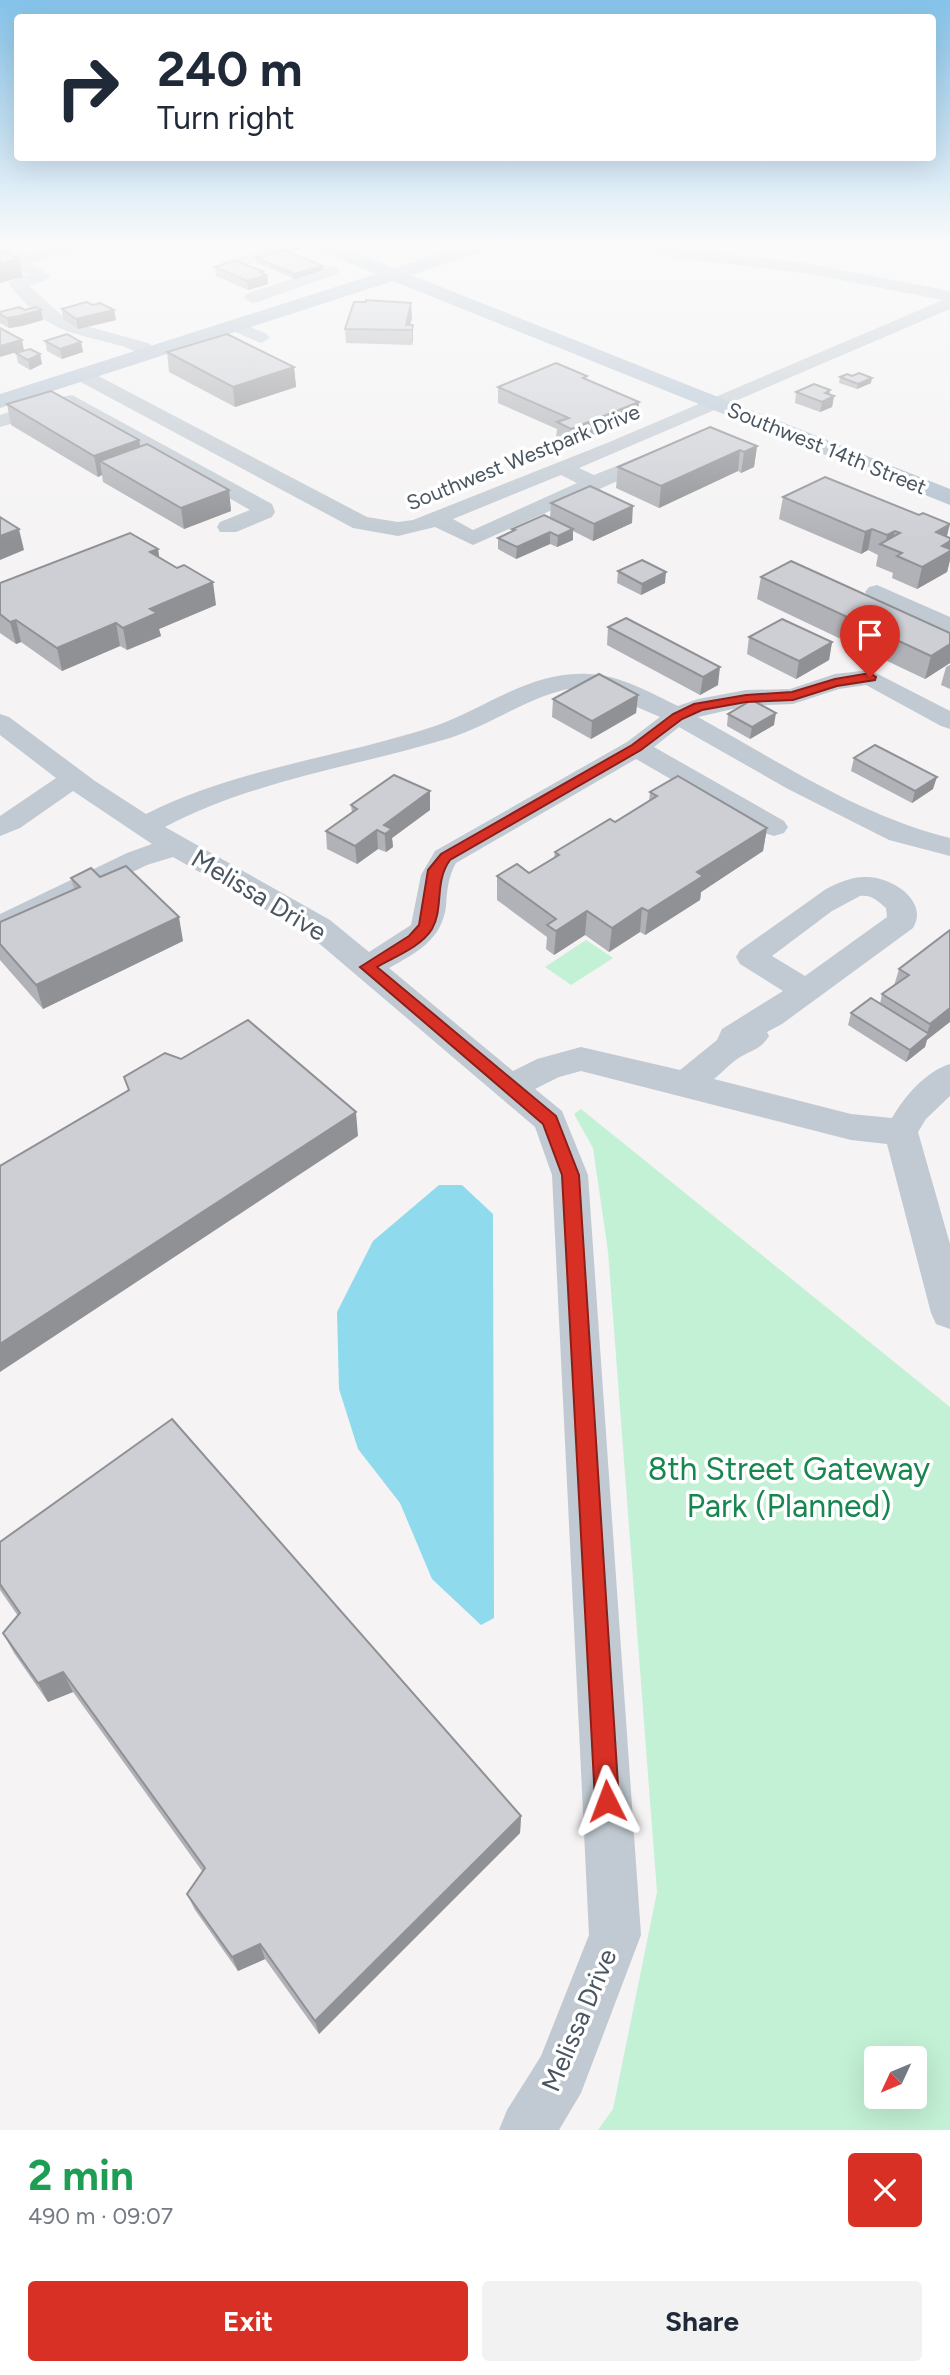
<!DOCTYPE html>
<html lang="en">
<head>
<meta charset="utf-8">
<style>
	body { margin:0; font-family:Figtree,sans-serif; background:#f2f2f3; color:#1f2937; height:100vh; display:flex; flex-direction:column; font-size:26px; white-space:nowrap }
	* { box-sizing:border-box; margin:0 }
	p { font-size:23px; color:#747a83 }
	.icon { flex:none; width:38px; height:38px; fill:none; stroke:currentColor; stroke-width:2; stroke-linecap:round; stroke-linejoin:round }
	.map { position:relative; height:2130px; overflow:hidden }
	.drawer { display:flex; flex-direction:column; background:#fff; flex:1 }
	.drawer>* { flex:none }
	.banner { position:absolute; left:14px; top:14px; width:922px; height:147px; border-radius:7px; box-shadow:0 7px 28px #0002; background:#fff; color:#1f2937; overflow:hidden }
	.needle { width:46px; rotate:226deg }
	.controls { position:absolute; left:864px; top:2046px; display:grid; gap:14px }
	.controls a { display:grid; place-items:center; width:63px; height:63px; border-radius:7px; background:#fff; box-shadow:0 7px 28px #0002; font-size:35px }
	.pin { position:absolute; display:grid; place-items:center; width:60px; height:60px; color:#fff; margin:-72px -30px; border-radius:50% 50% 50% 0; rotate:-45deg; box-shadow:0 0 7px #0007 }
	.pin .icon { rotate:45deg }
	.me { position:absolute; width:77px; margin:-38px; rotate:357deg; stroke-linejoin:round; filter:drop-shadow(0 0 5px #0008) }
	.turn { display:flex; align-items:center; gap:24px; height:147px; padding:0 28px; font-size:32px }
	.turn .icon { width:91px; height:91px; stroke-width:2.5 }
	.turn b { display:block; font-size:49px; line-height:60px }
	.round { display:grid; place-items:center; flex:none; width:74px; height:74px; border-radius:7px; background:#f2f2f3 }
	.summary { display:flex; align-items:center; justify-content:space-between; height:119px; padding:0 28px }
	h1 { font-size:42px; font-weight:700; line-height:52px; color:#1e9e55 }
	.button { display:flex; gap:14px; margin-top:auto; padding:14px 28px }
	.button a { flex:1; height:80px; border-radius:7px; background:#d93025; color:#fff; font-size:28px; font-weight:700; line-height:80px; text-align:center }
	.button a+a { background:#f2f2f3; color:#1f2937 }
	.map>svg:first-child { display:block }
	.commercial { fill:#fdf9ef }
	.green { fill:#c3f1d5; fill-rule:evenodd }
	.water { fill:#90daee }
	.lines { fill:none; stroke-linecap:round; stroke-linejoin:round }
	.minor { fill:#c1cad2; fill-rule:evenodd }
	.major { fill:#b3c2d1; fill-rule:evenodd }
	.wall { fill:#b0b2b7 }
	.shaded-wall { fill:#909195 }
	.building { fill:#cdcfd5; stroke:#909195; stroke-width:2 }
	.route { fill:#d93025; stroke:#8d1f18; stroke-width:2 }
	.labels { text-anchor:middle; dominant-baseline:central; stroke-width:7; stroke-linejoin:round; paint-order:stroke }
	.far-street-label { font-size:21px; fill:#4a5661; stroke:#fff }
	.street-label { font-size:26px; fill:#4a5661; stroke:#fff }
	.near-park-label { font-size:32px; fill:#17864f; stroke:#fff }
</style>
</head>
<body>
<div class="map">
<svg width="950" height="2130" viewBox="0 0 950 2130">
	<rect width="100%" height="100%" fill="#f5f3f3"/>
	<polygon class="commercial" points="348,243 459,243 412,258 383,257"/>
	<g class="green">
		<polygon points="586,940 613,958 571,985 545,967"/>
		<path d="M581 1109 950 1407V2130H598L613 2109 657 1892 608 1251 593 1148 574 1114ZM877 2058H915V2096H877Z"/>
	</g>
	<polygon class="water" points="439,1185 462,1185 493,1214 494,1618 481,1625 432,1579 400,1503 358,1449 339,1389 337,1312 373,1241"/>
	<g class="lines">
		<g class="minor">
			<path d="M0 243 25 255 71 243H97L95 246 30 263 50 276 48 279 29 286 68 321 148 343 161 352 158 356C146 359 134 350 122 346 67 331 47 333 9 284L11 281 28 275 6 263V257L0 254Z"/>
			<polygon points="288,243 313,243 311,246 228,270 220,265 222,262"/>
			<polygon points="374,243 401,243 393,248 376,246"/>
			<path d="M628 243H652L668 247 805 263 950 291V309L579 468 594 475 651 452H665L668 456 665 460 473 545 435 527 398 536 353 528 75 379 73 375 82 369 89 371 367 517 398 522 413 520 607 443 943 300 805 273 666 257 630 246ZM561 475 577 483 473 530 453 519Z"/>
			<polygon points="331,266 337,268 339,271 337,274 258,302 252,303 244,298 246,294"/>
			<polygon points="234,320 267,334 270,338 261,343 228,329 225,325 228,321"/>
			<polygon points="72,395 272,504 275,512 272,517 236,532 220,532 217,527 220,522 250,510 69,407 0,427 0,415 46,400"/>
			<polygon points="877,585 950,617 950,633 869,597 865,592 869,587"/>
			<path d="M870 670 950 711V729L941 726 866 685 839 689 793 704 746 706 698 717C778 761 860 816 950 838V856L889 840 788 789 679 727 654 747 784 821 788 827 784 833 774 836 764 833 636 759 456 863C448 877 447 891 446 906 442 940 416 953 389 968L513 1071 537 1059 581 1047 680 1070 717 1040 722 1029 783 991 740 964 736 957 740 950 826 889C838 883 851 877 864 877 889 875 930 900 913 928L782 1024 767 1032 769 1036C761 1049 754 1049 742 1056 732 1061 723 1072 714 1079L851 1114 892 1118C904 1097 926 1071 950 1064V1096L926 1119 918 1132 950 1244V1329L936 1324 931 1313 887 1144 851 1140 581 1071 559 1077 535 1089 562 1111 588 1175 641 1935 581 2093 559 2130H499L507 2110 541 2056 589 1935 552 1175 535 1127 308 934 173 857 147 865 0 936V914L127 853 152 844 73 791 20 828 0 836V816L56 778 0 735V714L9 717 95 781 146 814C237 768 338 758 435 726 486 708 532 670 589 674 620 675 651 693 678 706L698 699 746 690 790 689 835 674ZM568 689 600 691 660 717 627 742 435 851 421 875 411 925 369 952 330 920 165 827C254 780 354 767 450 738 491 725 526 698 568 689ZM860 896C871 894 878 901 886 908L887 917 805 976 772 956 832 911Z"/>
		</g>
		<polygon class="major" points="306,243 331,243 394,268 474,243 501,243 498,247 411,275 950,489 950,505 393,281 0,408 0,394 376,274 309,247"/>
	</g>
	<g class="wall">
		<polygon points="256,258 323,270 295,279 256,263"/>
		<polygon points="215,267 263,271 268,284 248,290 216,276"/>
		<polygon points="62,309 114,310 116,320 78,329 63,319"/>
		<polygon points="41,310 43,320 22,326 9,328 0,323 0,312"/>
		<polygon points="412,318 410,325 413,325 413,340 412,345 346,343 345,329"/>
		<polygon points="45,341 81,342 83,352 62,359 47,351"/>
		<polygon points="167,352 294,367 296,387 235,407 169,372"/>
		<polygon points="16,353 40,354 42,364 30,370 18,363"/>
		<polygon points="840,377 871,383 857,389 839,383"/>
		<polygon points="587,380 638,417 571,445 556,438 557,429 498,403 498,387"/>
		<polygon points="796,392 834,396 832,407 820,412 795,403"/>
		<polygon points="7,404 139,440 140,447 229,490 231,511 184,529 103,482 102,475 98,477 11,425"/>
		<polygon points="757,446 754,467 741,473 738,471 659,508 616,488 618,467"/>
		<polygon points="783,497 950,538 950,560 947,572 917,589 892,578 893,573 876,566 878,555 868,550 861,554 779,519"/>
		<polygon points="551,503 632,523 593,541 573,531 573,540 557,547 550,544 516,559 498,549 498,538 512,532 512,529 550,518"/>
		<polygon points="158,549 159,557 216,605 159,629 161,636 127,650 120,646 62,671 21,642 16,644 0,633 0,583"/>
		<polygon points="618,571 665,583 641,595 617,583"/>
		<polygon points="761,577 950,633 950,663 925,679 757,599"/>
		<polygon points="608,627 718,685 700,695 607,645"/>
		<polygon points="749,637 832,642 829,660 796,679 747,654"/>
		<polygon points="950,665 950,689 941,685 946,667"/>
		<polygon points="638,695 636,713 591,739 552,717 553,699"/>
		<polygon points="728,714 774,725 750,739 727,726"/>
		<polygon points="854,758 933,789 912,803 851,771"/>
		<polygon points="430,791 430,810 392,838 393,847 386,852 378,849 357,864 327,849 326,831 352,813 351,805"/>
		<polygon points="650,792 767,828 763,851 701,892 700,900 645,935 640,932 609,952 585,935 554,955 546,949 547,937 497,900 497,876 529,873 554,857 555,852 615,822 649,801"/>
		<polygon points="71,878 183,941 43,1009 0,960 0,922 74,889"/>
		<polygon points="950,930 925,1047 906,1062 848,1025 851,1013 880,1004 882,994 894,986 899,969"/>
		<polygon points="0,1542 521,1816 520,1833 319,2034 265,1959 238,1971 195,1910 187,1894 202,1871 73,1692 48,1702 14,1653 3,1633 18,1616 0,1590"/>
	</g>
	<g class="shaded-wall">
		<polygon points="19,259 23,277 0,283 0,264"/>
		<polygon points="323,266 323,270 295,279 294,274"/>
		<polygon points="263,271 263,276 267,275 268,284 248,290 247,281"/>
		<polygon points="411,303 412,318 409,330 406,325"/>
		<polygon points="41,310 43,320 22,326 9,328 7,318"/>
		<polygon points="114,310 116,320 78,329 76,319"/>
		<polygon points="413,325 413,340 412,345 412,330"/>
		<polygon points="22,340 24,350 0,357 0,346"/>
		<polygon points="81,342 83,352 62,359 60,349"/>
		<polygon points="40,354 42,364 30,370 28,360"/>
		<polygon points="294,367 296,387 235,407 233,387"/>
		<polygon points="872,378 871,383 857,389 858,384"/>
		<polygon points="830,390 829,398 834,396 832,407 820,412 822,402 825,393"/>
		<polygon points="639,402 638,417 571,445 571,429"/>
		<polygon points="139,440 143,461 100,461 102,475 98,477 94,456"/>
		<polygon points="757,446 754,467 741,473 744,452"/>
		<polygon points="740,450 738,471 659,508 661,486"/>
		<polygon points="229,490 231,511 184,529 181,508"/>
		<polygon points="633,506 632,523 593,541 594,524"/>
		<polygon points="950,524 945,544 950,541 950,560 947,572 917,589 922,567 936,532"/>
		<polygon points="19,529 24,550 0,560 0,536"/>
		<polygon points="573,529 573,540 557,547 558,536"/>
		<polygon points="872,529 868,550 861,554 865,532"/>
		<polygon points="895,531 891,549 885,546 887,535"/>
		<polygon points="550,532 550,544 516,559 517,547"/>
		<polygon points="158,549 161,571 150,552"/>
		<polygon points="666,572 665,583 641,595 642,584"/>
		<polygon points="213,582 216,605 159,629 161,636 127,650 123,628 150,609"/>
		<polygon points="16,620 21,642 16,644 10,622"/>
		<polygon points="116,623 120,646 62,671 57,648"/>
		<polygon points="832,642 829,660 796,679 799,661"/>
		<polygon points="950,644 950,663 925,679 931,656"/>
		<polygon points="720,667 718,685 700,695 703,677"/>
		<polygon points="638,695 636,713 591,739 592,721"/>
		<polygon points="776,713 774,725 750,739 752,727"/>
		<polygon points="937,777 933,789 912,803 915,791"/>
		<polygon points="430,791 430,810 392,838 393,847 386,852 384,825"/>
		<polygon points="767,828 763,851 701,892 700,900 645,935 648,911 697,872"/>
		<polygon points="377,830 378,849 357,864 355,846"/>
		<polygon points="642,908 640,932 609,952 612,928"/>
		<polygon points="587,911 585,935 554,955 556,931"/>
		<polygon points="179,917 183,941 43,1009 36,985"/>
		<polygon points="950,1008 950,1022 927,1040 925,1047 906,1062 910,1050 926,1036 930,1024"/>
		<polygon points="356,1112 358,1136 0,1372 0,1344"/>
		<polygon points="63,1672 73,1692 48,1702 38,1683"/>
		<polygon points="521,1816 520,1833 319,2034 315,2021"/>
		<polygon points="260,1944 265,1959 238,1971 232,1957"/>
	</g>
	<g class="building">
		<polygon points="0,250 19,259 0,264"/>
		<polygon points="284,250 323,266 294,274 256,258"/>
		<polygon points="235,261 263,271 260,272 267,275 247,281 215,267"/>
		<polygon points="366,300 411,303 406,325 413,325 412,330 345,329 354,302 366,302"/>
		<polygon points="86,302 93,305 100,303 114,310 76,319 62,309"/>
		<polygon points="19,307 25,310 36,307 41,310 19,316 7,318 0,314 0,312"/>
		<polygon points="0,328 22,340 0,346"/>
		<polygon points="67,334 81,342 60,349 45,341"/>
		<polygon points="227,334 294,367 233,387 167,352"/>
		<polygon points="30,349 40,354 28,360 16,353"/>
		<polygon points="556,363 587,376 583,378 639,402 571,429 557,422 569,418 498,387"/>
		<polygon points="859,373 872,378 858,384 840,377 847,374 852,376"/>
		<polygon points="814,384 830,390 825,393 834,396 822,402 796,392"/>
		<polygon points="51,391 139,440 94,456 7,404"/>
		<polygon points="710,427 757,446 744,452 740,450 661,486 618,467"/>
		<polygon points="147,444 229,490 181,508 100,461"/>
		<polygon points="825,477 919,515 923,513 950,524 936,532 950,538 950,541 942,546 950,549 950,551 922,567 897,556 902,553 880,544 900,533 895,531 887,535 872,529 865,532 783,497"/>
		<polygon points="590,486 633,506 594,524 551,503"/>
		<polygon points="544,515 573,529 558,536 550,532 517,547 498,538 515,530 512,529"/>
		<polygon points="0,517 19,529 0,536"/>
		<polygon points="130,533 158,549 150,552 177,568 184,565 213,582 150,609 157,613 123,628 116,623 57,648 16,620 10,622 0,614 0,583"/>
		<polygon points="642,560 666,572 642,584 618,571"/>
		<polygon points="791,561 950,633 950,644 931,656 761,577"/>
		<polygon points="626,618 720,667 703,677 608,627"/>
		<polygon points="782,619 832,642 799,661 749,637"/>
		<polygon points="599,674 638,695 592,721 553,699"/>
		<polygon points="752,700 776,713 752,727 728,714"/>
		<polygon points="875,745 937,777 915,791 854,758"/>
		<polygon points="394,775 430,791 384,825 392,829 385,834 377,830 355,846 326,831 357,809 351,805"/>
		<polygon points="678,776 767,828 697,872 703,876 648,911 642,908 612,928 587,911 556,931 547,925 556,919 497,876 517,864 529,873 559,855 555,852 610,819 615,822 657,796 650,792"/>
		<polygon points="126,866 179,917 36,985 0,944 0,922 80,887 71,878 91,868 100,877"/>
		<polygon points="950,930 950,1008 930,1024 882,994 909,975 899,969"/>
		<polygon points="871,998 929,1034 910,1050 851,1013"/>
		<polygon points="248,1020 356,1112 0,1344 0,1166 129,1090 124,1077 165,1053 181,1059"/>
		<polygon points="172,1419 521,1816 315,2021 260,1944 232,1957 187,1894 205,1868 63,1672 38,1683 3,1633 20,1613 0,1584 0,1542"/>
	</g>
	<linearGradient id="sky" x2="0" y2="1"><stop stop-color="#85c3ea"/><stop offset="0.45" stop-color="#fafafa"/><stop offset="1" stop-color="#fafafa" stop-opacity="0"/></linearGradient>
	<rect width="950" height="541" fill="url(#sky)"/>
	<path class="route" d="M870 673 876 677 875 680 837 686 793 700 746 702 702 710 682 719 641 750 450 860C434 882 444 908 432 929 421 947 394 957 377 967L556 1116 579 1175 619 1801 615 1809 607 1812 599 1809 595 1801 562 1175 543 1124 360 967 409 936 419 925 428 870 441 854 632 745 673 714 694 704 746 695 792 692 835 679Z"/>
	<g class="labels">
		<g class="far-street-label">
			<text transform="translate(827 448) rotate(22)">Southwest 14th Street</text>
			<text transform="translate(523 457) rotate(-22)">Southwest Westpark Drive</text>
		</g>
		<g class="street-label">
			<text transform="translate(259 895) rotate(31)">Melissa Drive</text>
			<text transform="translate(579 2020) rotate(-67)">Melissa Drive</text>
		</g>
		<g class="near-park-label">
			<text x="789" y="1469">8th Street Gateway<tspan x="789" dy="37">Park (Planned)</tspan></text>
		</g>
	</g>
</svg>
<div class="controls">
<a><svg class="needle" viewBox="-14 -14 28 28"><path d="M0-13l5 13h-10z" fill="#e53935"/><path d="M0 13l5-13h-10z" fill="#747a83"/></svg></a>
</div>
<div class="pin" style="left:870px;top:677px;background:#d93025"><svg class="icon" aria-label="arrive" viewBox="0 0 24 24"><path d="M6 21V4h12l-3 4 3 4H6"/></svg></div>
<svg class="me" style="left:607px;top:1801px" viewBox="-20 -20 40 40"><path d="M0-17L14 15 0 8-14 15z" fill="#d93025" stroke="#fff" stroke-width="4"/></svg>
<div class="banner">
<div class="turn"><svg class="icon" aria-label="right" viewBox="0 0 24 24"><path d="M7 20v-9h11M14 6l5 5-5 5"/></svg><div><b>240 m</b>Turn right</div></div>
</div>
</div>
<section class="drawer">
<div class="summary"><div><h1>2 min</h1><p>490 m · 09:07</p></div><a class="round" style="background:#d93025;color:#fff"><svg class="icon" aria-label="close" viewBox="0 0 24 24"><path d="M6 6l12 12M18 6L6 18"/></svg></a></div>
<div class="button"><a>Exit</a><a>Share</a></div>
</section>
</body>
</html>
